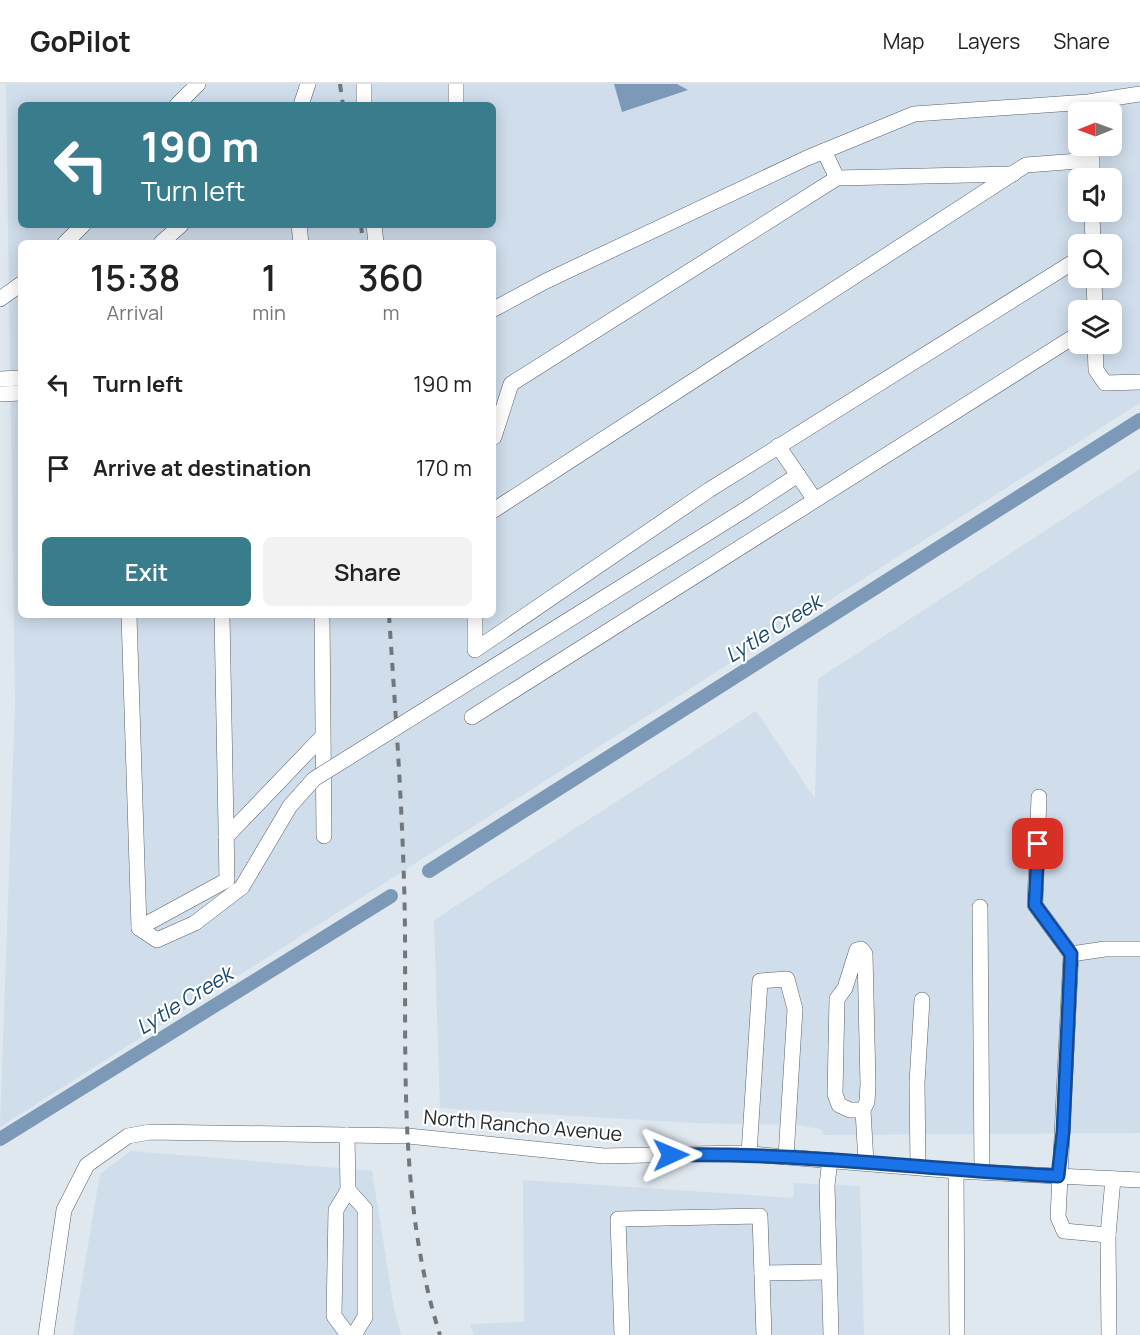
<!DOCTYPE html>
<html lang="en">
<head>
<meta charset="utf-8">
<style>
	body { margin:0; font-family:Manrope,sans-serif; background:#f2f2f2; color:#222; height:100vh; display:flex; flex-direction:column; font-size:22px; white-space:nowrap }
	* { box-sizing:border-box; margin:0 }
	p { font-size:20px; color:#767676 }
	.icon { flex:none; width:33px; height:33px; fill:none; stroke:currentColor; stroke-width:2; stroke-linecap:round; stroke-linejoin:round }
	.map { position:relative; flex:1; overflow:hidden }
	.sheet { position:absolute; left:18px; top:156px; width:478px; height:378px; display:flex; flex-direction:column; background:#fff; border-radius:9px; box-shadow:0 3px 15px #0003 }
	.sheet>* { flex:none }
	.banner { position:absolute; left:18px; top:18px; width:478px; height:126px; border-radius:9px; box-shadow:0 3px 15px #0003; background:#397d8d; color:#fff; overflow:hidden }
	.needle { width:39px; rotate:269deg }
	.controls { position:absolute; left:1068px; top:18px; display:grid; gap:12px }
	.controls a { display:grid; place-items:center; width:54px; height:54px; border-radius:9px; background:#fff; box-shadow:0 3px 15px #0003; font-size:30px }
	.pin { position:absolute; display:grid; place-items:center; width:51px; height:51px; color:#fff; margin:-26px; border-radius:12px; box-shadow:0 3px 9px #0006 }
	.me { position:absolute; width:66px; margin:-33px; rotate:89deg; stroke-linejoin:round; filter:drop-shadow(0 0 4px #0008) }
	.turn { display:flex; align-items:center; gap:21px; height:126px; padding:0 24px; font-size:27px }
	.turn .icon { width:78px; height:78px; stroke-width:2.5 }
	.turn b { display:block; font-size:42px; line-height:51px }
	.eta { display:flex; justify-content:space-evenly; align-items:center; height:102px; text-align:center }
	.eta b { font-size:36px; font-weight:600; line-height:42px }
	.primary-button { display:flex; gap:12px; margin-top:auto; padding:12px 24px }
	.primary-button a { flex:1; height:69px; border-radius:9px; background:#397d8d; color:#fff; font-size:24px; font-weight:600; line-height:69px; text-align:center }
	.primary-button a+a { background:#f2f2f2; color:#222 }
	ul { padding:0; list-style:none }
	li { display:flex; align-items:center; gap:18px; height:84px; padding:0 24px }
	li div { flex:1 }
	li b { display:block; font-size:22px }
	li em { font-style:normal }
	header { display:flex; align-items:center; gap:36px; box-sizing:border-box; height:84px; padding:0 30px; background:#fff; border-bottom:2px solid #e0e0e0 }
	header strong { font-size:28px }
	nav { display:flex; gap:33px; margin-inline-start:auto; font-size:21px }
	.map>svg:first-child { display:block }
	.built { fill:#d0ddeb; fill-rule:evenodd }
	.water { fill:#7c9ab8 }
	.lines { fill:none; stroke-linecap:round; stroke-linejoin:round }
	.canal { stroke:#7c9ab8; stroke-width:14 }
	.minor-casing { stroke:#5a6168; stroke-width:16 }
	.minor { stroke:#fff; stroke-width:15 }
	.rail { stroke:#72777c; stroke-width:4; stroke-dasharray:8 8; stroke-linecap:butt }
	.minor-bridge-casing { stroke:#5a6168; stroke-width:16; stroke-linecap:butt }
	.minor-bridge { stroke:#fff; stroke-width:15 }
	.route-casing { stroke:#114b97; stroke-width:15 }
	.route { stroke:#1a73e8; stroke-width:10 }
	.labels { text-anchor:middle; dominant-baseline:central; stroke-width:4.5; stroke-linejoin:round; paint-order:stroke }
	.street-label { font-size:20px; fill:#292c2f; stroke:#fff }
	.water-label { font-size:21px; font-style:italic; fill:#17466f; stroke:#fff }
</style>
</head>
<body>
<header>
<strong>GoPilot</strong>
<nav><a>Map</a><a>Layers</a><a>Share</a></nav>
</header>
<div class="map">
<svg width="1140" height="1251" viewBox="0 0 1140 1251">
	<rect width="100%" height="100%" fill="#dfe7ef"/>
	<g class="built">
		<path d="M6 0H1140V319L0 1043 15 620ZM21 21H494V141H21ZM1078 28H1112V62H1078ZM1078 94H1112V128H1078ZM21 159H494V531H21ZM1078 160H1112V194H1078ZM1078 226H1112V260H1078Z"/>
		<polygon points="1140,385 1140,1049 824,1051 821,1045 795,1041 695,1039 440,1024 434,836 756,627 815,715 818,595"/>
		<polygon points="131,1067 372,1087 394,1225 401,1251 73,1251 100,1090"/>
		<polygon points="523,1096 793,1114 794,1099 860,1102 864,1251 474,1251 470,1240 524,1238"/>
	</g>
	<polygon class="water" points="614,0 677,0 688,6 622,28"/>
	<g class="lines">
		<g class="canal">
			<polyline points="429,787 1140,336"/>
			<polyline points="0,1055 391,812"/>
		</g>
		<g class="minor-casing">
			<g id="minor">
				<polyline points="364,0 364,21"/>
				<polyline points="177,21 198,0"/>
				<polyline points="301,21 308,0"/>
				<polyline points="456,21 456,0"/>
				<polyline points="824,67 837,94"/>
				<polyline points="1092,128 1093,160"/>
				<polyline points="299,141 301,159"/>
				<polyline points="374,141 376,159"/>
				<polyline points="65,159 83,141"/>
				<polyline points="161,159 181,141"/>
				<polyline points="1094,194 1095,226"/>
				<polyline points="0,215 21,200"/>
				<polyline points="494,225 546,197 807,74 914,30 1088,18 1140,10"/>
				<polyline points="1095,260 1096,286 1105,299 1140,298"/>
				<polyline points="0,295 21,294"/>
				<polyline points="0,310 21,309"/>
				<polyline points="494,353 511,300 837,94 1013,90"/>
				<polyline points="778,362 815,416"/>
				<polyline points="494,426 1026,81 1092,76 1092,94"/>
				<polyline points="743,427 798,391"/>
				<polyline points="129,531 139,844 227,796 222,531"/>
				<polyline points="322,531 324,752"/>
				<polyline points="475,531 475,566 709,406 1078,175"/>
				<polyline points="472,633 1078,250"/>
				<polyline points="1039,713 1035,821 1071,870 1058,1133 1064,1147 1108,1151"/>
				<polyline points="226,753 322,653"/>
				<polyline points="980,823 982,1088"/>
				<polyline points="139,844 157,856 195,839 242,803"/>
				<polyline points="1071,870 1105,865 1140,865"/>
				<polyline points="863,1026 850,1026 839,1021 835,1010 837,915 845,904 857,866 861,865 865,870 868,1000 867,1018 863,1026 866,1079"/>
				<polyline points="347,1051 348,1106 336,1126 334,1232 348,1251"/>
				<polyline points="749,1070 760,897 787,895 795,925 786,1073"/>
				<polyline points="830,1076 827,1101 831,1251"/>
				<polyline points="918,1083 917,999 922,916"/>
				<polyline points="956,1087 957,1251"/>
				<polyline points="348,1106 365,1125 365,1233 354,1251"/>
				<polyline points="762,1189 829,1188"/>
				<polyline points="46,1251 64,1126 87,1081 128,1052 150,1048 408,1052 604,1072 738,1069 956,1087 1140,1096"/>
				<polyline points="622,1251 618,1135 760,1132 764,1251"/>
				<polyline points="1109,1251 1108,1151 1113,1095"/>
			</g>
		</g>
		<use href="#minor" class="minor"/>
		<g class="rail">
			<polyline points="340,0 343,21"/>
			<polyline points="361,141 363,159"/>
			<path d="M389 531C396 637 404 743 405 849 406 982 399 1123 440 1251"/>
		</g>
		<g class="minor-bridge-casing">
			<polyline id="minor-bridge" points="242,803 290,722 314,695 743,427"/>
		</g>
		<use href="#minor-bridge" class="minor-bridge"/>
	</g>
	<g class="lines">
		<g class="route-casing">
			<path id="route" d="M671 1071C800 1068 929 1086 1058 1092L1063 1048 1071 870 1035 821 1038 760"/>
		</g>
		<use href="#route" class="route"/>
	</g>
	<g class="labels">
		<g class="street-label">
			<text transform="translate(523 1041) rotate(5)">North Rancho Avenue</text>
		</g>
		<g class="water-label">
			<text transform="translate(773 544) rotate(-32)">Lytle Creek</text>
			<text transform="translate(184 916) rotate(-32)">Lytle Creek</text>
		</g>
	</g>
</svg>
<div class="controls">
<a><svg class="needle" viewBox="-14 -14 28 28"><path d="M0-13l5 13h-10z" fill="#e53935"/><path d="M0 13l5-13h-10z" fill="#767676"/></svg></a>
<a><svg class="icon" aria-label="sound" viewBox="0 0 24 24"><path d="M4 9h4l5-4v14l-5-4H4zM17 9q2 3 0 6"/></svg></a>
<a><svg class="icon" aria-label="search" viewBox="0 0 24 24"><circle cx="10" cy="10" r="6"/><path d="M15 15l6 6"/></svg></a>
<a><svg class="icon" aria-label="layers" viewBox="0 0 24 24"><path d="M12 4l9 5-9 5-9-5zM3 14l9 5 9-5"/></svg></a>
</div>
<div class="pin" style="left:1038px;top:760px;background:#d93025"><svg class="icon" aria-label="arrive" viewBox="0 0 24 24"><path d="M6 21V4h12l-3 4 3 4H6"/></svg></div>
<svg class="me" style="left:671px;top:1071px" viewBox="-20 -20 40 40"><path d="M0-17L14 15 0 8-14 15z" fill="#1a73e8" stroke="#fff" stroke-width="4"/></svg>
<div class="banner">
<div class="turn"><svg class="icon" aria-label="left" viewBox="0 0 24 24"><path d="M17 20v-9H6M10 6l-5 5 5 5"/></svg><div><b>190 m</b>Turn left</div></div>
</div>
<section class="sheet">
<div class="eta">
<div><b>15:38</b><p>Arrival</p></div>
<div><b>1</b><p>min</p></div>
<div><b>360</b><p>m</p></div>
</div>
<ul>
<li><svg class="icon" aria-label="left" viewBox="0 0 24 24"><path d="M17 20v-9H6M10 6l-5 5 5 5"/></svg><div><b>Turn left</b></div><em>190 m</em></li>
<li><svg class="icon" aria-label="arrive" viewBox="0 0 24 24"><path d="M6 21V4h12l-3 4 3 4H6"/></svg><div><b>Arrive at destination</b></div><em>170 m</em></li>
</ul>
<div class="primary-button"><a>Exit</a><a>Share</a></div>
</section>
</div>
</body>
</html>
